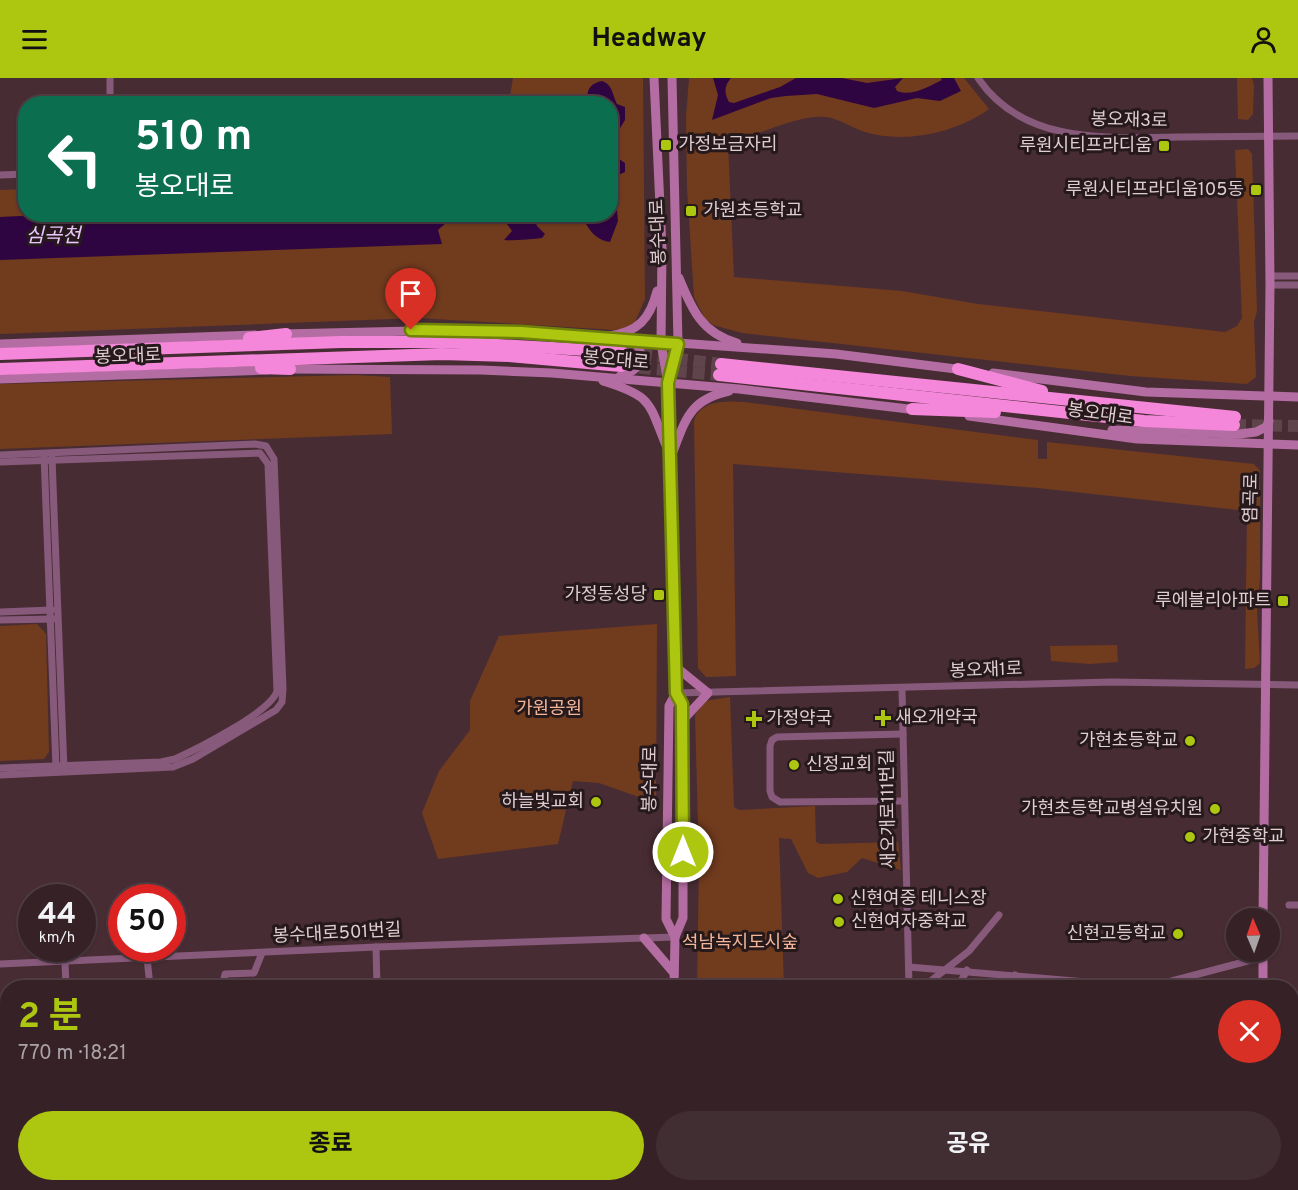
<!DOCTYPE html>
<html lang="ko">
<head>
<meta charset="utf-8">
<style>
	body { margin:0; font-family:Overpass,"Noto Sans KR",sans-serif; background:#412e33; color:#f1f3f6; height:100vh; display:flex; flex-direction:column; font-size:22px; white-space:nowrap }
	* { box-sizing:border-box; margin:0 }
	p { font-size:20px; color:#aaa3a7 }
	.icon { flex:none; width:33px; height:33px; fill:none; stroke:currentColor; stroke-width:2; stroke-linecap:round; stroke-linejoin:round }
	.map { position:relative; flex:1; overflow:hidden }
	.side { position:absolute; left:0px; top:902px; width:1299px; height:212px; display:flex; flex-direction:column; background:#362127; border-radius:24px 24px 0 0; box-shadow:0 2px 4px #0004,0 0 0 2px #503e44 }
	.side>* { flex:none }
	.banner { position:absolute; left:18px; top:18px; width:600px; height:126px; border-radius:24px; box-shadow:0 2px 4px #0004,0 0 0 2px #503e44; background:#0b6e4f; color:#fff; overflow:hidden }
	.needle { width:39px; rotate:358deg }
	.tools { position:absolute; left:1226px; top:830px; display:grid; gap:12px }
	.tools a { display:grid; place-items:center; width:54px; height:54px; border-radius:50%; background:#362127; box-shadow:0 2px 4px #0004,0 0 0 2px #503e44; font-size:30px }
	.speed { position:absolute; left:18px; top:806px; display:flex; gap:12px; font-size:30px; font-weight:700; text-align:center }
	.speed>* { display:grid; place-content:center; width:78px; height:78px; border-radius:50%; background:#362127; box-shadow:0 2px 4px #0004,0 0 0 2px #503e44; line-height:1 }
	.speed small { font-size:15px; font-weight:400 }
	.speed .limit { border:9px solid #d22; background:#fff; color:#111 }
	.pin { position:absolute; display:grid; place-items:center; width:51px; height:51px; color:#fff; margin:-62px -26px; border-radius:50% 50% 50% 0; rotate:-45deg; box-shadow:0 0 6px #0007 }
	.pin .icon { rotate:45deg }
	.me { position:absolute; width:66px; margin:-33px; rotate:0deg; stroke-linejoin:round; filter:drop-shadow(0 0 4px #0008) }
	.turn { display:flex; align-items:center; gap:21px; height:126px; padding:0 18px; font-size:27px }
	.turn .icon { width:78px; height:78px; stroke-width:2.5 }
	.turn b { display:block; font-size:42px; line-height:51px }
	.round { display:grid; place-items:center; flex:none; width:63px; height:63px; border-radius:32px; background:#412e33 }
	.summary { display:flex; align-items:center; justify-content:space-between; height:102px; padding:0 18px }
	h1 { font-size:36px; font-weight:700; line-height:45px; color:#adc60f }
	.cta { display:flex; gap:12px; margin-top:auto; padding:12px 18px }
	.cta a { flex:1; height:69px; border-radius:36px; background:#adc60f; color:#111; font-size:24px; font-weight:700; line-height:69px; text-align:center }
	.cta a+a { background:#412e33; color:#f1f3f6 }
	header { display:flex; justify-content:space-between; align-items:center; height:78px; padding:0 18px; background:#adc60f; color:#111; font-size:27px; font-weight:700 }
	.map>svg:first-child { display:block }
	.green { fill:#713b1e }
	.water { fill:#2f0541 }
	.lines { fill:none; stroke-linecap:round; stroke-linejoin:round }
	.highway-tunnel { stroke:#5f444c; stroke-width:12; stroke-dasharray:12 6; stroke-linecap:butt }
	.street { stroke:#875a7b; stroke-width:7 }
	.secondary { stroke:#b46da2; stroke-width:9 }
	.highway { stroke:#f587da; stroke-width:12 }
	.route-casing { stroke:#70810a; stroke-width:15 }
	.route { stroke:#adc60f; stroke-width:10 }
	.poi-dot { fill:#adc60f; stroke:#26191c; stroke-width:2 }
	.labels { text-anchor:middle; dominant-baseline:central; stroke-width:6; stroke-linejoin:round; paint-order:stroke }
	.street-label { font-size:18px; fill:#dfcdd2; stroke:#26191c }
	.poi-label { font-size:18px; fill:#dfcdd2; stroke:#26191c; text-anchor:start }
	.park-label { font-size:18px; fill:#f3b698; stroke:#26191c }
	.water-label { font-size:20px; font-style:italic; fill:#e9c7fd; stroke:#26191c }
</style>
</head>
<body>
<header><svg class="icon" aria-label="menu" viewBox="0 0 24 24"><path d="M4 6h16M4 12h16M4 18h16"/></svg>Headway<svg class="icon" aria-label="person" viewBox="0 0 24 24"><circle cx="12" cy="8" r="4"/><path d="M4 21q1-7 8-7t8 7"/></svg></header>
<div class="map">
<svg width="1298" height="1112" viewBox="0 0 1298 1112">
	<rect width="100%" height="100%" fill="#482c34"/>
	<g class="green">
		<polygon points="513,0 643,0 645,221 631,253 418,240 0,256 0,112 25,111 26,136 610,136 610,26 509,25"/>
		<path d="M689 0H964L989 31C956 55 904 66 865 54 852 50 840 41 826 39 799 36 754 58 728 66L734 199 902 213 978 226 1225 254 1237 248 1242 240 1235 72 1248 71 1252 76 1257 233 1254 244 1256 299 1247 306 1130 298 742 255 713 247 704 239 694 219 687 110 686 39Z"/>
		<polygon points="1237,0 1252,0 1254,7 1253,36 1248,42 1238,41"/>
		<polygon points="355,297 390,299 392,356 0,371 0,306"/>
		<path d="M744 324 1038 362V381H1047V364L1254 386 1260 393V500L1257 533 1260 585 1254 590 1245 591 1247 433 1038 410 733 386 736 598 706 599 698 590 694 343C700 322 726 323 744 324Z"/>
		<polygon points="37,546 46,556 49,674 44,681 0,683 0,548"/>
		<polygon points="657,546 656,725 599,705 573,703 558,766 438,781 422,735 439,693 470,652 470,623 499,558"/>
		<polygon points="1117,567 1118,584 1090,586 1051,583 1050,568"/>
		<polygon points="730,619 734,729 739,732 815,728 816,764 821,766 898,764 901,792 862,780 847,794 818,800 808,795 791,761 779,760 784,909 697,909 699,784 695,637 704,623"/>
		<rect x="698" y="1106" width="87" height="6"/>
	</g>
	<g class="water">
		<path d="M713 0H731C724 8 724 15 729 24L734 25 780 9 796 0H842L867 5 903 0 895 9 897 13C912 19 929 8 942 2L941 0H954L961 13 940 23 917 20 874 30 817 16 786 18 771 20 712 42 718 17Z"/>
		<path d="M602 3C613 7 612 16 617 26L625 29V42L611 65 610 26 587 24C587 12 589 6 602 3Z"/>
		<path d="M611 71 616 79 625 85V94L614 99 618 143 610 164C595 162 587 150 582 137L610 136Z"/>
		<path d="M60 136H440L470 143 494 137 532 136 537 148 545 156 542 160C535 161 509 163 504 162L512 153 505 143 498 139 474 146 447 144 438 152 442 166 0 182V139Z"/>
	</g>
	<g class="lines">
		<g class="highway-tunnel">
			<polyline points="622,274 721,286"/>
			<polyline points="621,288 719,297"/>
			<polyline points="1234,347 1298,348"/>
		</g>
		<g class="street">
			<polyline points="110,0 110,26"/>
			<path d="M978 0C1023 67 1108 60 1179 59 1219 59 1258 58 1298 58"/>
			<polyline points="0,97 26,96"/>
			<polyline points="1270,198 1298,198"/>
			<polyline points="1270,207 1298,207"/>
			<polyline points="0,377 255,366 266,368 274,381 283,611 282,624 276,632 193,681 173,689 0,697"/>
			<polyline points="44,377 56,690"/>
			<polyline points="52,380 64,692"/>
			<path d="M0 384 260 375 268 386 277 613C271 634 197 671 175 681L161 684 0 690"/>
			<polyline points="0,534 52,532"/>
			<polyline points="0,542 54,541"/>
			<polyline points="902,611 909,909"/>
			<polyline points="676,615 1112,604 1298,607"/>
			<polyline points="903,656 777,659 772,662 770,668 770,713 772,719 780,724 904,723"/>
			<polyline points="1289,827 1298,827"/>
			<polyline points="376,869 377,909"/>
			<polyline points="65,884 66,909"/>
			<polyline points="0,886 376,869 675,859"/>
			<polyline points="909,889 1145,909"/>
			<polyline points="132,909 150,908 147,880"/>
			<polyline points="222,909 225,896 254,895 262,875"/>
			<polyline points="923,909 969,873 999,837"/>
			<polyline points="958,909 967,892"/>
			<polyline points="1009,909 1015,897"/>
			<polyline points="1149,909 1263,879"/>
			<polyline points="1292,943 1298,943"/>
			<polyline points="157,1106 164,1112"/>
			<polyline points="826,1106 826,1112"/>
			<polyline points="841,1106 864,1112"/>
			<polyline points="1089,1106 1089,1112"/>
			<polyline points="226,1112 226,1108 382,1107"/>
			<polyline points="956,1112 956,1106"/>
			<polyline points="1199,1112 1200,1106"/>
		</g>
		<g class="secondary">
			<polyline points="654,0 662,171 661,265 668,305 671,378 676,589 676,615 669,628 666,841 675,859"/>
			<path d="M679 200C692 232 702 255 737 265"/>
			<polyline points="281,256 458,252 521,254 836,276 964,292"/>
			<path d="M609 258C638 254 650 241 657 213"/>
			<polyline points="0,266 255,257"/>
			<polyline points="285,291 481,292 552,295 739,311 917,332"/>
			<polyline points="993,295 1146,314 1298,319"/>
			<path d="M620 298C639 293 648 280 634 263"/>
			<polyline points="669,300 678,265 672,0"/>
			<polyline points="0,301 268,292"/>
			<path d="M603 303C655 319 648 325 668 372"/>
			<polyline points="969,338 1137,361 1298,367"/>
			<polyline points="1112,352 1239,356 1256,354 1266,349 1269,343"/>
			<path d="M672 376C686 341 689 322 729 313"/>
			<polyline points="676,589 708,615 682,643"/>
			<polyline points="1263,840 1270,207 1268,0"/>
			<polyline points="644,860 674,895"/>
			<polyline points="674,909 675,859 683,840 683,626 676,615"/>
			<polyline points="1263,909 1263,873"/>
			<polyline points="670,1112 674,1106 677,1112"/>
			<polyline points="1260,1112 1261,1106"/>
		</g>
		<g class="highway">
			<polyline points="249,260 286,256"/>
			<polyline points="0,276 341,264 444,264 622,274"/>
			<polyline points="721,286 1235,339"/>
			<polyline points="261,290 290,291"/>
			<polyline points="0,291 442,276 509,278 621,288"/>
			<polyline points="958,291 1042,313"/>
			<polyline points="719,297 1144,343 1234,347"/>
			<polyline points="912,331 995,334"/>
		</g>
	</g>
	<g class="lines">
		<g class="route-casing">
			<polyline id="route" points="411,252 521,254 678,266 668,305 676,615 682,626 683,774"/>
		</g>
		<use href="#route" class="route"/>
	</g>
	<g class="poi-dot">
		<rect x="660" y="61" width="12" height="12" rx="3"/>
		<rect x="1158" y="62" width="12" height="12" rx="3"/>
		<rect x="1250" y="106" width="12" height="12" rx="3"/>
		<rect x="685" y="127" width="12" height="12" rx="3"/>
		<rect x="653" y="511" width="12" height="12" rx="3"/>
		<rect x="1277" y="517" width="12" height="12" rx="3"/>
		<path d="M880 631h6v6h6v6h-6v6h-6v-6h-6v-6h6z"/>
		<path d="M751 632h6v6h6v6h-6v6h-6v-6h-6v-6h6z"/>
		<circle cx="1190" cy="663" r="6"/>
		<circle cx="794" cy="687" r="6"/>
		<circle cx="596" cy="724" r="6"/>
		<circle cx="1215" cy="731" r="6"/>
		<circle cx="1190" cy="759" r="6"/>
		<circle cx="838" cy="821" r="6"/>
		<circle cx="839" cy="844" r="6"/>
		<circle cx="1178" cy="856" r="6"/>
	</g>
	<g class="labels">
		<g class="street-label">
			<text transform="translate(1129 43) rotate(1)">봉오재3로</text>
			<text transform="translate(659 154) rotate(-92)">봉수대로</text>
			<text transform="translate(128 279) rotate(-2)">봉오대로</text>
			<text transform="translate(616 283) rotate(5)">봉오대로</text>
			<text transform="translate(1100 337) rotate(8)">봉오대로</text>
			<text transform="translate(1252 420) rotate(-89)">염곡로</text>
			<text transform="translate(986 593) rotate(-2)">봉오재1로</text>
			<text transform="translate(651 701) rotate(-89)">봉수대로</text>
			<text transform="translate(889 731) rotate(-91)">새오개로111번길</text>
			<text transform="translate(337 856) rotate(-3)">봉수대로501번길</text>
		</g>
		<g class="poi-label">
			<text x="678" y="67">가정보금자리</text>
			<text x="1152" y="68" text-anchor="end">루원시티프라디움</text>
			<text x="1244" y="112" text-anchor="end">루원시티프라디움105동</text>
			<text x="703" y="133">가원초등학교</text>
			<text x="647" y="517" text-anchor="end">가정동성당</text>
			<text x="1271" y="523" text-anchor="end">루에블리아파트</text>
			<text x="895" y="640">새오개약국</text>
			<text x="766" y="641">가정약국</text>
			<text x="1178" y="663" text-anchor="end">가현초등학교</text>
			<text x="806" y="687">신정교회</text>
			<text x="584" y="724" text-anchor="end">하늘빛교회</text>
			<text x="1203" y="731" text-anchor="end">가현초등학교병설유치원</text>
			<text x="1202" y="759">가현중학교</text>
			<text x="850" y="821">신현여중 테니스장</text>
			<text x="851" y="844">신현여자중학교</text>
			<text x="1166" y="856" text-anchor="end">신현고등학교</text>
		</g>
		<g class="park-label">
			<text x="549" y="631">가원공원</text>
			<text x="740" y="865">석남녹지도시숲</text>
		</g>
		<g class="water-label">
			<text x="53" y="159">심곡천</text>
		</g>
	</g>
</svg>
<div class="tools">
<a><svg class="needle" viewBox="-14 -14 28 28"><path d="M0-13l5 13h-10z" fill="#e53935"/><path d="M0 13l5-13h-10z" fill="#aaa3a7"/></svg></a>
</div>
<div class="speed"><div>44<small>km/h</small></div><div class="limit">50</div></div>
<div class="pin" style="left:411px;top:252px;background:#d93025"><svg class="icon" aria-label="arrive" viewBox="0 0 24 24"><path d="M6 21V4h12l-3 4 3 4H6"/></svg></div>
<svg class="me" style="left:683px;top:774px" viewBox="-20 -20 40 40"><circle r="17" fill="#adc60f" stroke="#fff" stroke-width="3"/><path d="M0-11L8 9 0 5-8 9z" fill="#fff"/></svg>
<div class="banner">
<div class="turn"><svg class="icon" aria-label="left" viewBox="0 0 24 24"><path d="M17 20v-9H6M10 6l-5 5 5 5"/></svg><div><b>510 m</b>봉오대로</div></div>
</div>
<section class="side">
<div class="summary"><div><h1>2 분</h1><p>770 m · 18:21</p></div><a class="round" style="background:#d93025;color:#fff"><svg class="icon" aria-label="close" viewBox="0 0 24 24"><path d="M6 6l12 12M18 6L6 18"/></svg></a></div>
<div class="cta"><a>종료</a><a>공유</a></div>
</section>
</div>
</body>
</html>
